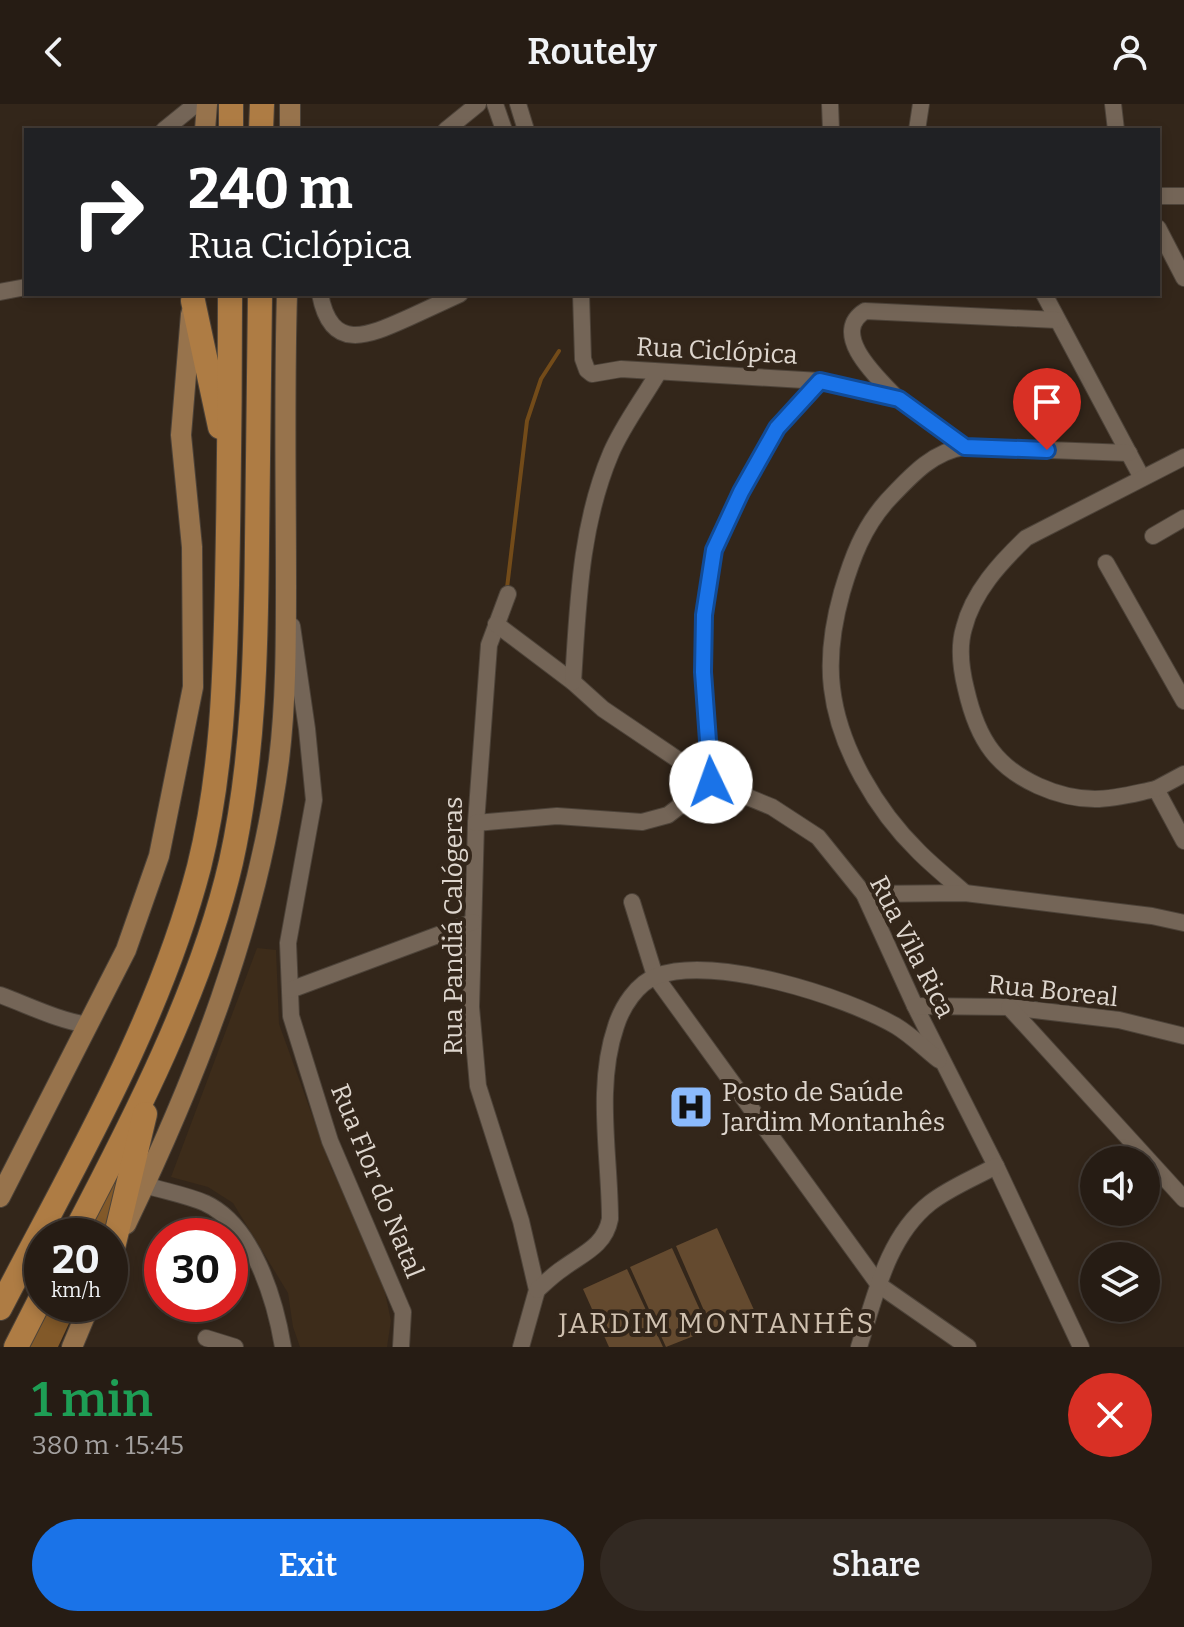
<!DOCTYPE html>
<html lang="en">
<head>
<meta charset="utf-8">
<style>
	body { margin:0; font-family:Bitter,serif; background:#322922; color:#f1f3f6; height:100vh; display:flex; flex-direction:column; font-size:30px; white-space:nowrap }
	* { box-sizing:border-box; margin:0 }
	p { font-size:26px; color:#a4a1a0 }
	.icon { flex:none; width:44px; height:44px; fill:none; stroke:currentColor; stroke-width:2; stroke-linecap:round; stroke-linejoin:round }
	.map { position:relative; height:1243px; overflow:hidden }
	.side { display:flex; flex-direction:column; background:#261c14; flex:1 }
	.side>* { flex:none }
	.hud { position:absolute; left:24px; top:24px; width:1136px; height:168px; border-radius:0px; box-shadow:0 4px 12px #0003,0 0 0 2px #423a34; background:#202124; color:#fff; overflow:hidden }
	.tools { position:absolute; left:1080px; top:1042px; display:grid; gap:16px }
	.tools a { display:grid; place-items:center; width:80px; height:80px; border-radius:50%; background:#261c14; box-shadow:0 4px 12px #0003,0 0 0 2px #423a34; font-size:40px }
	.speed { position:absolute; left:24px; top:1114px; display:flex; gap:16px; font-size:40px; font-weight:700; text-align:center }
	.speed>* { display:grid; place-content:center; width:104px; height:104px; border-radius:50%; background:#261c14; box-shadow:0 4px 12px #0003,0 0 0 2px #423a34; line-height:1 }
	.speed small { font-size:20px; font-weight:400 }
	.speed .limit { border:12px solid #d22; background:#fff; color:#111 }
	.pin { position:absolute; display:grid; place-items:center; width:68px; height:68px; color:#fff; margin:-82px -34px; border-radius:50% 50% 50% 0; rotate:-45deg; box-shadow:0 0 8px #0007 }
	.pin .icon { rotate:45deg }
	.me { position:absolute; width:88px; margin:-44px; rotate:357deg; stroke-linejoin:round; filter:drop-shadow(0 0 6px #0008) }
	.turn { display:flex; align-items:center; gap:28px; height:168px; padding:0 32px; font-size:36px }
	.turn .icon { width:104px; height:104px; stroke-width:2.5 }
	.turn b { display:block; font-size:56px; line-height:68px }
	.round { display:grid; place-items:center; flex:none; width:84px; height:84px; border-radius:42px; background:#322922 }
	.headline { display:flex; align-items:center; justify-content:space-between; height:136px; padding:0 32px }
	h1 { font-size:48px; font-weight:600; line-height:60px; color:#1e9e55 }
	.button { display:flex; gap:16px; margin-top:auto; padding:16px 32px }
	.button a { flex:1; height:92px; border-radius:48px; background:#1a73e8; color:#fff; font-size:32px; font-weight:600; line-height:92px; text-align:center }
	.button a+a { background:#322922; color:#f1f3f6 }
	header { display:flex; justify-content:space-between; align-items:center; height:104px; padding:0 32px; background:#261c14; font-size:36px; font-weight:600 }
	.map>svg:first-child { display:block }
	.built { fill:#3d2c1a }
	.green { fill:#644a2f }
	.forest { fill:#825929 }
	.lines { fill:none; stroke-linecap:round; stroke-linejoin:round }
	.stream { stroke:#734b19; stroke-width:4 }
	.minor-casing { stroke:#4d4339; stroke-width:18 }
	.major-casing { stroke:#4d4339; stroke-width:22 }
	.highway-casing { stroke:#4d4339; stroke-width:26 }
	.minor { stroke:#746557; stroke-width:16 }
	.major { stroke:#97734c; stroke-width:20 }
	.highway { stroke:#ae7c44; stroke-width:24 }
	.route-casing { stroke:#114b97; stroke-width:20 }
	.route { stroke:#1a73e8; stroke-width:14 }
	.labels { text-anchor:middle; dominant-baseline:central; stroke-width:8; stroke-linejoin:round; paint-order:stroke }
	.street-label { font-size:26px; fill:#ded6ce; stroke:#33261a }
	.poi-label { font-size:26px; fill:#ded6ce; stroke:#33261a; text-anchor:start }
	.neighbourhood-label { font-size:28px; letter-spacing:2px; fill:#cfc0af; stroke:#33261a }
</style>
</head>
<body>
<header><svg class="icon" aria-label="back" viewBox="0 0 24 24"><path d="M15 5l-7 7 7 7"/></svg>Routely<svg class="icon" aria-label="person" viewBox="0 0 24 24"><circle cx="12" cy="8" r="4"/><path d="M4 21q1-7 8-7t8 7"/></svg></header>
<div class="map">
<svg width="1184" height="1243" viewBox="0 0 1184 1243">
	<rect width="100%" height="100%" fill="#33261a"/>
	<polygon class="built" points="257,844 276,846 279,920 332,1066 377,1150 391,1217 387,1243 300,1243 293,1223 288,1189 233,1099 208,1083 171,1073"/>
	<g class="green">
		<polygon points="717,1124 754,1206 712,1225 676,1142"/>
		<polygon points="672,1144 709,1226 666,1243 630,1163"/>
		<polygon points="627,1165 663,1243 609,1243 583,1185"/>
	</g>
	<g class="forest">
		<polygon points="130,1041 106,1132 82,1132"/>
		<polygon points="45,1200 78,1200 58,1243 22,1243"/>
	</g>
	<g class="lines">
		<polyline class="stream" points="507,484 527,317 541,275 559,247"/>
		<g class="minor-casing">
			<g id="minor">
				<polyline points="495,0 504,26"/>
				<polyline points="518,0 526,26"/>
				<polyline points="830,0 831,26"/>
				<polyline points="1113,0 1116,26"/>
				<polyline points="164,26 196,0"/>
				<polyline points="446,26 478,0"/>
				<polyline points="917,26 921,0"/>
				<polyline points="1158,92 1184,92"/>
				<polyline points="1158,124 1184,174"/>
				<polyline points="0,188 26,183"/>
				<path d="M320 190C331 249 368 232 408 214 425 206 443 198 460 190"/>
				<polyline points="581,190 583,255 587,266 592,270 621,265 820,277 899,295 965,343"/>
				<polyline points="1044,190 1142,374"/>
				<path d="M898 295C880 276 828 230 865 207L1057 216"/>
				<path d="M1184 353 1026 434C1000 459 973 488 964 524 958 544 961 565 966 585 971 607 978 629 992 647 1014 676 1059 695 1095 695 1116 695 1136 689 1156 685L1184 737"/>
				<polyline points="1153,432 1184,414"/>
				<polyline points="1106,459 1184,597"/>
				<polyline points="508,490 489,541 476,719 471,903 478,982 521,1117 537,1186 521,1243"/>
				<polyline points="496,520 573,578 603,605 711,678 772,703 818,733 864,790 915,902 996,1062 1081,1243"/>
				<polyline points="292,522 307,625 314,696 288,839 291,912 330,1037 403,1208 401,1243"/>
				<path d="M573 578C578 500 580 422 611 349 623 321 643 295 658 269"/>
				<polyline points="1156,685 1184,670"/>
				<polyline points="476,719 557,712 642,718 668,711 711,678 703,568 704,511 714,446 741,388 777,324 820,277"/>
				<path d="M965 789C949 775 933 762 919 748 877 707 839 644 832 584 828 551 833 520 842 488 852 454 863 424 887 397 909 374 932 347 965 343L1129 349"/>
				<polyline points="864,790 965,789 1152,812 1184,819"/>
				<polyline points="632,798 655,872 879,1181 968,1243"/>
				<polyline points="290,886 473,818"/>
				<path d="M0 891C30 902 57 916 88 921"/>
				<polyline points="915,902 1009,903 1119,916 1184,932"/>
				<polyline points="1009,903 1184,1095"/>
				<path d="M145 1081C164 1087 186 1091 205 1099 253 1121 275 1195 283 1243"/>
				<path d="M537 1186C545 1179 553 1171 562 1165 582 1150 605 1142 610 1115 610 1053 595 983 616 922 622 903 637 879 657 872 715 851 844 892 896 922 911 931 925 945 939 956"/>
				<polyline points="206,1234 235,1243"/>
				<path d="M859 1243C875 1193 887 1133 930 1099 949 1084 974 1074 996 1062"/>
			</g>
		</g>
		<g class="major-casing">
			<g id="major">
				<polyline points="205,26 207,0"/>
				<polyline points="290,26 290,0"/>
				<polyline points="0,1093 126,846 159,752 193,583 192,443 181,331 191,210"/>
				<path d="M126 1120C196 974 258 819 279 656 286 598 286 539 286 481 286 384 284 287 287 190"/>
				<polyline points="72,1243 90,1200"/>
			</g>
		</g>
		<g class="highway-casing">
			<g id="highway">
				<polyline points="231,26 231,0"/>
				<polyline points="261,26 262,0"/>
				<polyline points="193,197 220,323"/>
				<path d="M73 1132C133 1018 202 884 231 758 254 654 256 545 257 439 258 356 259 273 260 190"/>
				<polyline points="111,1152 145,1010"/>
				<path d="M0 1204C74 1061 158 920 199 763 222 671 225 575 227 481 229 384 230 287 230 190"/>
				<polyline points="16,1243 42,1192"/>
			</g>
		</g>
		<use href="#minor" class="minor"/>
		<use href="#major" class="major"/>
		<use href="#highway" class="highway"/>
	</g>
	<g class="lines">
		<g class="route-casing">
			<polyline id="route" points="711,678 703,568 704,511 714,446 741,388 777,324 820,277 899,295 965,343 1047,346"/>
		</g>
		<use href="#route" class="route"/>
	</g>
	<defs>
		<g id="hospital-square" transform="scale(2.3)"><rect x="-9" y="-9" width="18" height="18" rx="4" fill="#8bbafc" stroke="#33261a"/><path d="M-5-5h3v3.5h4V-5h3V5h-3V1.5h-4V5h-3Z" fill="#111"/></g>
	</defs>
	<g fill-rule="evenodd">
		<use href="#hospital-square" x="691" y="1003"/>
	</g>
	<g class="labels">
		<g class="street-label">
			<text transform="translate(717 247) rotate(3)">Rua Ciclópica</text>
			<text transform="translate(453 822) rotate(-90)">Rua Pandiá Calógeras</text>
			<text transform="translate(912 843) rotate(63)">Rua Vila Rica</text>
			<text transform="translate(1053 887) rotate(6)">Rua Boreal</text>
			<text transform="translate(377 1077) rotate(68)">Rua Flor do Natal</text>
		</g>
		<g class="poi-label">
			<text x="722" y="988">Posto de Saúde<tspan x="722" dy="30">Jardim Montanhês</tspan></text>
		</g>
		<g class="neighbourhood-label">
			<text x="717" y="1219">JARDIM MONTANHÊS</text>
		</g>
	</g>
</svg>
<div class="tools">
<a><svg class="icon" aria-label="sound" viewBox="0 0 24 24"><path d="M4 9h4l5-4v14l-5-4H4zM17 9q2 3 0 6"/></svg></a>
<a><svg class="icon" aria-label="layers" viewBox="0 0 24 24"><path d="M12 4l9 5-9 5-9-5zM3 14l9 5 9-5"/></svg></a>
</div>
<div class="speed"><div>20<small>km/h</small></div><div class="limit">30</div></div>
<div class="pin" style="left:1047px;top:346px;background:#d93025"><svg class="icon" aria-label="arrive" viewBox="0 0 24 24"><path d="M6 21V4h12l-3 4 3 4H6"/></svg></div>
<svg class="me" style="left:711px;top:678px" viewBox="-20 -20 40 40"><circle r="19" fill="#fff"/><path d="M0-13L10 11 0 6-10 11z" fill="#1a73e8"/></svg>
<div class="hud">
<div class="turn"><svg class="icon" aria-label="right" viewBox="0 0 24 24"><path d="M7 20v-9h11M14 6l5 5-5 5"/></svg><div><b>240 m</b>Rua Ciclópica</div></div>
</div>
</div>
<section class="side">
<div class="headline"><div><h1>1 min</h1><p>380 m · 15:45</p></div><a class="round" style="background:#d93025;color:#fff"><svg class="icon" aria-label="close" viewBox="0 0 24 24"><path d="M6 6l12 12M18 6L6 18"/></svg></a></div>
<div class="button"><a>Exit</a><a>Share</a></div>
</section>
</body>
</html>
